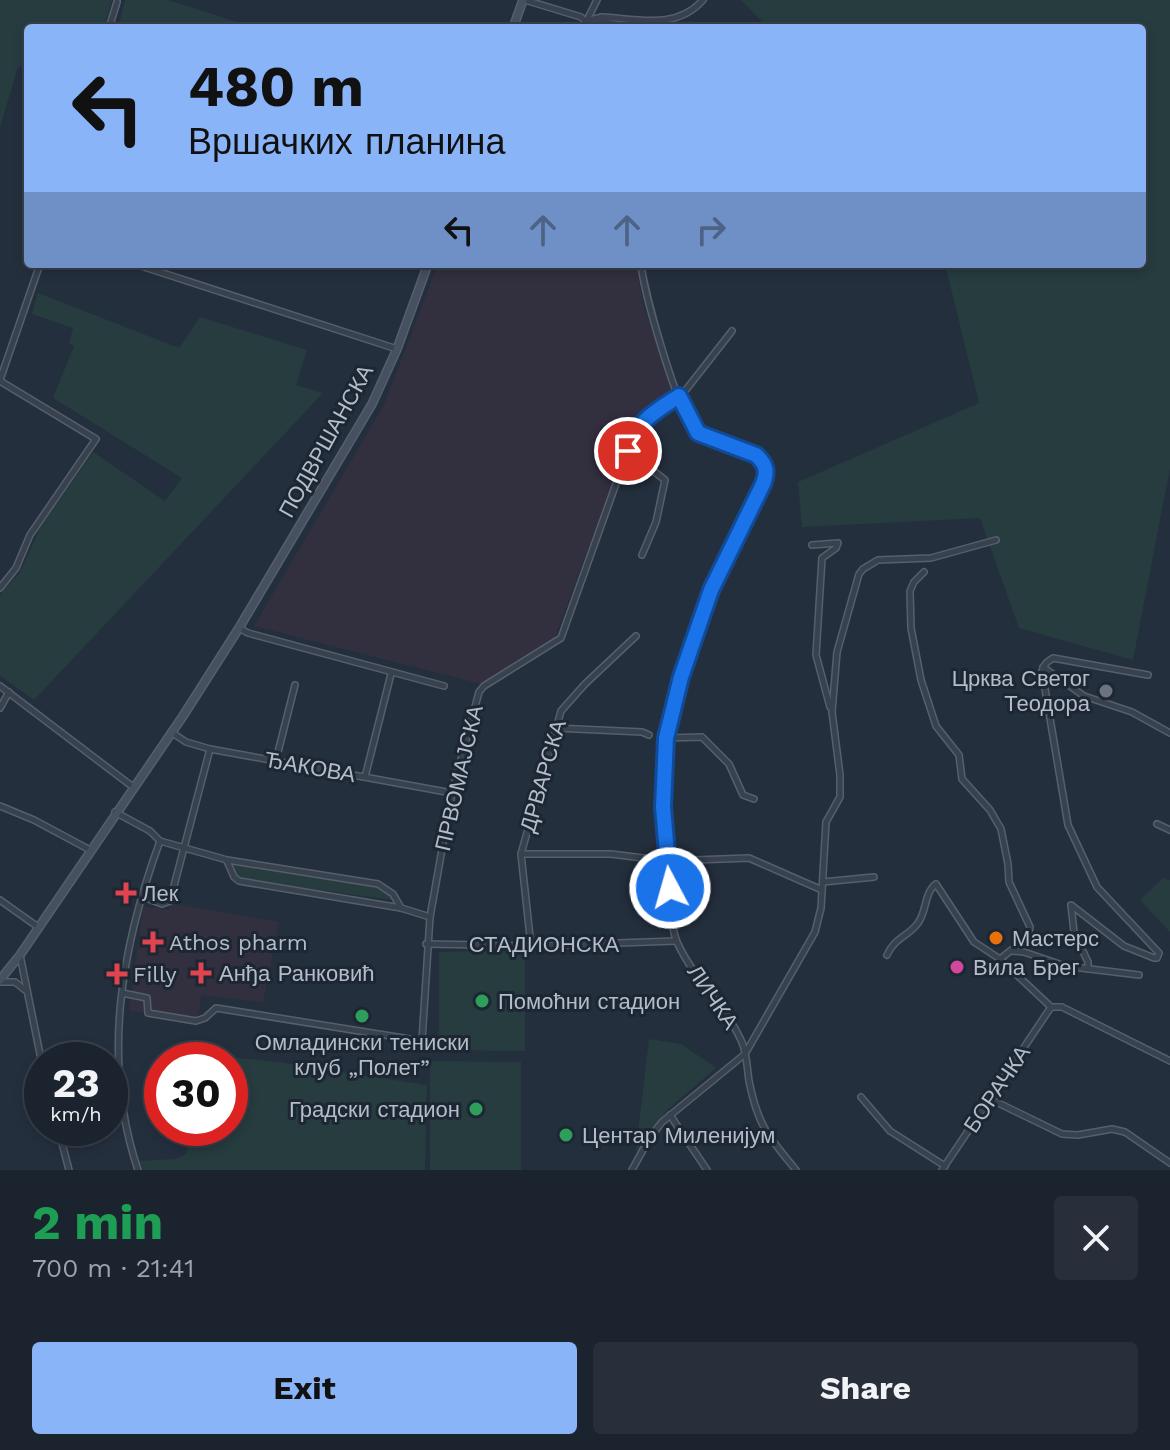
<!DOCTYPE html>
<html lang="en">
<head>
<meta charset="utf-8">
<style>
	body { margin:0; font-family:"Work Sans",sans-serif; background:#282f3a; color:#f1f3f6; height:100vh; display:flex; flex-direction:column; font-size:30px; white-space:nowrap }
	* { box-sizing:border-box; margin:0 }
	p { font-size:26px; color:#a0a4aa }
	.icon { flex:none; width:44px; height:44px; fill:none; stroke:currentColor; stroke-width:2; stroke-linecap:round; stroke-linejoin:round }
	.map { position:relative; height:1170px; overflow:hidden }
	.sheet { display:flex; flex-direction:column; background:#1b232e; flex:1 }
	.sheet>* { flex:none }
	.guide { position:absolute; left:24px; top:24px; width:1122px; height:244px; border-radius:8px; box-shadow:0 4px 12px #0003,0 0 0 2px #39404a; background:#8ab4f8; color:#111; overflow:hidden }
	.speed { position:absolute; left:24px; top:1042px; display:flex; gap:16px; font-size:40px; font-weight:700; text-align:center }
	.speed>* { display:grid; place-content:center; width:104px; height:104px; border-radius:50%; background:#1b232e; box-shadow:0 4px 12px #0003,0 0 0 2px #39404a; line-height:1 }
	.speed small { font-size:20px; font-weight:400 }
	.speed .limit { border:12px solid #d22; background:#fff; color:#111 }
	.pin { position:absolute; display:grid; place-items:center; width:68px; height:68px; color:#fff; margin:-34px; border:4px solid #fff; border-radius:50%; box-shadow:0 2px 8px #0007 }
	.me { position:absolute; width:88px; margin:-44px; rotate:354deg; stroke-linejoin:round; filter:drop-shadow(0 0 6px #0008) }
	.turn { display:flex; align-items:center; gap:28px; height:168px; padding:0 32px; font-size:36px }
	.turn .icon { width:104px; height:104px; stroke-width:2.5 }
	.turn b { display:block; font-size:56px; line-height:68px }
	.lanes { display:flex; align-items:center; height:76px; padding:0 32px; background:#0003; justify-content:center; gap:40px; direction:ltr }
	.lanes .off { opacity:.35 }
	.round { display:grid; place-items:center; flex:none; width:84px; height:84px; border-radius:8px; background:#282f3a }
	.headline { display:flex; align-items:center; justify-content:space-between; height:136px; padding:0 32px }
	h1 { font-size:48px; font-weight:700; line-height:60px; color:#1e9e55 }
	.action { display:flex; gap:16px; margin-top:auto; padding:16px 32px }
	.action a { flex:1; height:92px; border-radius:8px; background:#8ab4f8; color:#111; font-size:32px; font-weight:700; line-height:92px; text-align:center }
	.action a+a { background:#282f3a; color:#f1f3f6 }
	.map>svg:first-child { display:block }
	.medical { fill:#32303f }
	.green { fill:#263c3f }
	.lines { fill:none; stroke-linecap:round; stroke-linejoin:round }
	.street-casing { stroke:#565f6c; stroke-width:8 }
	.secondary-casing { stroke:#565f6c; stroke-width:10 }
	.street { stroke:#38414e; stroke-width:5 }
	.secondary { stroke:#465061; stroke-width:7 }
	.route-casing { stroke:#114b97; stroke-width:20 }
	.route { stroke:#1a73e8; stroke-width:14 }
	.worship-dot { fill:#6b7280; stroke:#1d2633; stroke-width:3 }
	.health-dot { fill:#e0444e; stroke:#1d2633; stroke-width:3 }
	.food-dot { fill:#e8710a; stroke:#1d2633; stroke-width:3 }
	.hotel-dot { fill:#d1479c; stroke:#1d2633; stroke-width:3 }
	.leisure-dot { fill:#2e9e5b; stroke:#1d2633; stroke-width:3 }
	.labels { text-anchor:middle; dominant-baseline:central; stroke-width:6; stroke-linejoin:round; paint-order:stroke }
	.street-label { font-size:22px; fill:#b4bcc9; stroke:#1d2633 }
	.poi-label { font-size:22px; fill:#b4bcc9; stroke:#1d2633; text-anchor:start }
</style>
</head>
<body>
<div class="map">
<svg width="1170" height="1170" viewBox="0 0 1170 1170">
	<rect width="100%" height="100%" fill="#242f3e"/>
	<g class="medical">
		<polygon points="438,264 636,264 644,308 675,391 670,397 642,415 631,433 555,637 481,684 254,626 384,405"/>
		<polygon points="170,903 279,922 263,1002 201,995 198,1018 129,1011 143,906 169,910"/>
	</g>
	<g class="green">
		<polygon points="0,0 112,0 104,28 28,28 28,69 18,67 0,127"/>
		<polygon points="125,0 168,0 256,28 118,28"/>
		<polygon points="741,0 1170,0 1170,468 1133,660 1019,628 980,518 802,527 798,482 979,403 945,264 1142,264 1142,28 768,28"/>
		<polygon points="38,293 179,348 200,317 307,350 296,385 323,393 34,700 0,676 0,595 20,572 40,528 93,452 165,501 182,478 53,398 74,346 69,343 73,328 32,314"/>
		<polygon points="234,865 379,887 390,894 392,900 242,879 236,874"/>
		<polygon points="1163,878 1170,880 1170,932 1140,900"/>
		<polygon points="525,950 525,1051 439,1050 439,952"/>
		<polygon points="649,1039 681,1044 716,1068 667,1110 639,1152 636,1150"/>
		<polygon points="183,1052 278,1062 427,1085 425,1170 143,1170 140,1161 175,1159 185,1155 195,1128 230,1128 230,1060 181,1060"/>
		<polygon points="430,1061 521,1062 521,1170 430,1170"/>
	</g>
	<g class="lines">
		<g class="street-casing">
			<g id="street">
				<polyline points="525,0 581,17 592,28"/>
				<path d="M594 19 602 17C638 19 677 30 703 0"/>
				<polyline points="587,20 597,0"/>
				<polyline points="587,21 594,19 633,28"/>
				<polyline points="109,28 117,2"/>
				<polyline points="135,264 397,349"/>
				<path d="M641 264C644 293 677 410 695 430 709 447 763 445 766 469 768 488 716 575 707 601 691 646 673 693 666 740 659 787 664 838 669 885 672 903 670 928 678 944 694 979 725 1005 741 1040 747 1052 747 1068 749 1081 758 1126 768 1136 796 1170"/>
				<polyline points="0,380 40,264"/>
				<polyline points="0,381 96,439 30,535 16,568 0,588"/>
				<polyline points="628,451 665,480 656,522 642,555"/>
				<polyline points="812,545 838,543 836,548 822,558 816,655 830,707"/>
				<polyline points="924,572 914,582 910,591 911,628 921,680 936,726 959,755 962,779 990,810 1001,829 1008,864 1009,882 1030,927 1028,937 1000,959"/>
				<polyline points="239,628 248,633 444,686"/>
				<polyline points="1043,667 1084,696 1132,712 1170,733"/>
				<polyline points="0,686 133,787"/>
				<polyline points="0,708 9,692"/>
				<polyline points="555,728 642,732 649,735"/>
				<polyline points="171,732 186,742 210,749 452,793"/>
				<polyline points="666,738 702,737 729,764 743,795 754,799"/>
				<polyline points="276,760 295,685"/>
				<polyline points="365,777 391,674"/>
				<polyline points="0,806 34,820 90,850"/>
				<polyline points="115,812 150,831 160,841 227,860 378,884 393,894 401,908"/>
				<polyline points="1157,824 1170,830"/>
				<polyline points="521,854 611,854 667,861 749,858 822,890"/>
				<polyline points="227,861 234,877 239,881 401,908 430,917"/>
				<polyline points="823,882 874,877"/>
				<polyline points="143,897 162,904 170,901 210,749"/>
				<polyline points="0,900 38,927"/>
				<polyline points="426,944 531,946 676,941"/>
				<polyline points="531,946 521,854 561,711 585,684 636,636"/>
				<polyline points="1012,951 1024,952 1065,966 1139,975"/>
				<polyline points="20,955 42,1064"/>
				<path d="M887 955C895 937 908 937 918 923 927 911 924 893 936 884L974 942 1000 959 1051 1007H1062L1170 1061"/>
				<polyline points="1088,969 1088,962 1074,932 1071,905 1124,946 1154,958 1157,958 1159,953 1097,887 1068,825 1042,671 1046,663 1053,658 1148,675"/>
				<polyline points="0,982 15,982 25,990"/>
				<polyline points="122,993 147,998 148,1013 196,1021 205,1018 216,1008 422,1041 430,917 452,793 479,692 484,686 561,638 633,436 647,418 685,391 732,331"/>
				<polyline points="861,1097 890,1131 945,1166"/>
				<polyline points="990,1099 1062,1134 1078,1135 1112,1129 1125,1132 1170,1163"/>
				<polyline points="670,1115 707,1170"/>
				<polyline points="58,1128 69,1170"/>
				<path d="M138 1170C101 1060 121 948 160 841"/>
				<polyline points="632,1170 649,1139 662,1122 745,1054 815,932 821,908 826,822 840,797 840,775 832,712 837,652 859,574 863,569 878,560 931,558 996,540"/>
				<polyline points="942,1170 1051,1007"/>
			</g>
		</g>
		<g class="secondary-casing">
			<g id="secondary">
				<polyline points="513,28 523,0"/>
				<polyline points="0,980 20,955 183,716 239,628 372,404 397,349 428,264"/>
			</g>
		</g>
		<use href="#street" class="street"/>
		<use href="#secondary" class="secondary"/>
	</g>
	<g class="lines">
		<g class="route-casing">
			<path id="route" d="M628 451C638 420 653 413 679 396L698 433 756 455C766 464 768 471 763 484L711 590 681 677 666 738 663 807 670 888"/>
		</g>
		<use href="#route" class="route"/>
	</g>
	<circle class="worship-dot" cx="1106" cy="691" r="8"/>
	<g class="health-dot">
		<path d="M122 881h8v8h8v8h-8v8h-8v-8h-8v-8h8z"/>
		<path d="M149 930h8v8h8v8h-8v8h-8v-8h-8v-8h8z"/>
		<path d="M197 961h8v8h8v8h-8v8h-8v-8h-8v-8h8z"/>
		<path d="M113 962h8v8h8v8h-8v8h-8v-8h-8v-8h8z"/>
	</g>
	<circle class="food-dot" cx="996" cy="938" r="8"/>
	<circle class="hotel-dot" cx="957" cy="967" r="8"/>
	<g class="leisure-dot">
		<circle cx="482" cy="1001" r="8"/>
		<circle cx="362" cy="1016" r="8"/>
		<circle cx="476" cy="1109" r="8"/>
		<circle cx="566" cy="1135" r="8"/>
	</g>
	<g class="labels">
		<g class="street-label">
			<text transform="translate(326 441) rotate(-61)">ПОДВРШАНСКА</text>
			<text transform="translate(310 767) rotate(10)">ЂАКОВА</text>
			<text transform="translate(543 776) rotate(-74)">ДРВАРСКА</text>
			<text transform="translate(459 778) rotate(-77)">ПРВОМАЈСКА</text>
			<text x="544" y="944">СТАДИОНСКА</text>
			<text transform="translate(713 997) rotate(56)">ЛИЧКА</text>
			<text transform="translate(997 1089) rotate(-56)">БОРАЧКА</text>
		</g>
		<g class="poi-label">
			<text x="1090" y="678" text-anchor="end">Црква Светог<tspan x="1090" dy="25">Теодора</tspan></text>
			<text x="142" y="893">Лек</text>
			<text x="1012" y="938">Мастерс</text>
			<text x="169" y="942">Athos pharm</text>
			<text x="973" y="967">Вила Брег</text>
			<text x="219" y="973">Анђа Ранковић</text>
			<text x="133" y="974">Filly</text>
			<text x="498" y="1001">Помоћни стадион</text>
			<text x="362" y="1042" text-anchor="middle">Омладински тениски<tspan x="362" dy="25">клуб „Полет”</tspan></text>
			<text x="460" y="1109" text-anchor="end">Градски стадион</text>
			<text x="582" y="1135">Центар Миленијум</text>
		</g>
	</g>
</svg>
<div class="speed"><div>23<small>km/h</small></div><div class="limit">30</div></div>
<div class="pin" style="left:628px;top:451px;background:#d93025"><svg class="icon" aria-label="arrive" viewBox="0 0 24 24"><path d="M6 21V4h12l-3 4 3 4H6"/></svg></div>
<svg class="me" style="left:670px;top:888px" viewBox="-20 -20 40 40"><circle r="17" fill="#1a73e8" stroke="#fff" stroke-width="3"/><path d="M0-11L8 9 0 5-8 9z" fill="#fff"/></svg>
<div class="guide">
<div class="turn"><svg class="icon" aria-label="left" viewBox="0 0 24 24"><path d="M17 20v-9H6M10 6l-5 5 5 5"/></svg><div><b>480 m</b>Вршачких планина</div></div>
<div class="lanes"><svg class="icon" aria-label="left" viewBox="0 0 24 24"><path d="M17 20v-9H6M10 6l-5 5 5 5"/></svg><svg class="icon off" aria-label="ahead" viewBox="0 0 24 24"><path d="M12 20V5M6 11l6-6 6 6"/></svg><svg class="icon off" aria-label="ahead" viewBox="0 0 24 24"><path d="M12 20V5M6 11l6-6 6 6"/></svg><svg class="icon off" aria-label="right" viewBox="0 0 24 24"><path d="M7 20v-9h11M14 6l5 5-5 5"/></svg></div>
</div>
</div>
<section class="sheet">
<div class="headline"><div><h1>2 min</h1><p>700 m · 21:41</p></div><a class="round"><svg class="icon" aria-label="close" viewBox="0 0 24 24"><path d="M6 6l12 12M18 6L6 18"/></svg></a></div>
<div class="action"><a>Exit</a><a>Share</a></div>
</section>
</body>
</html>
